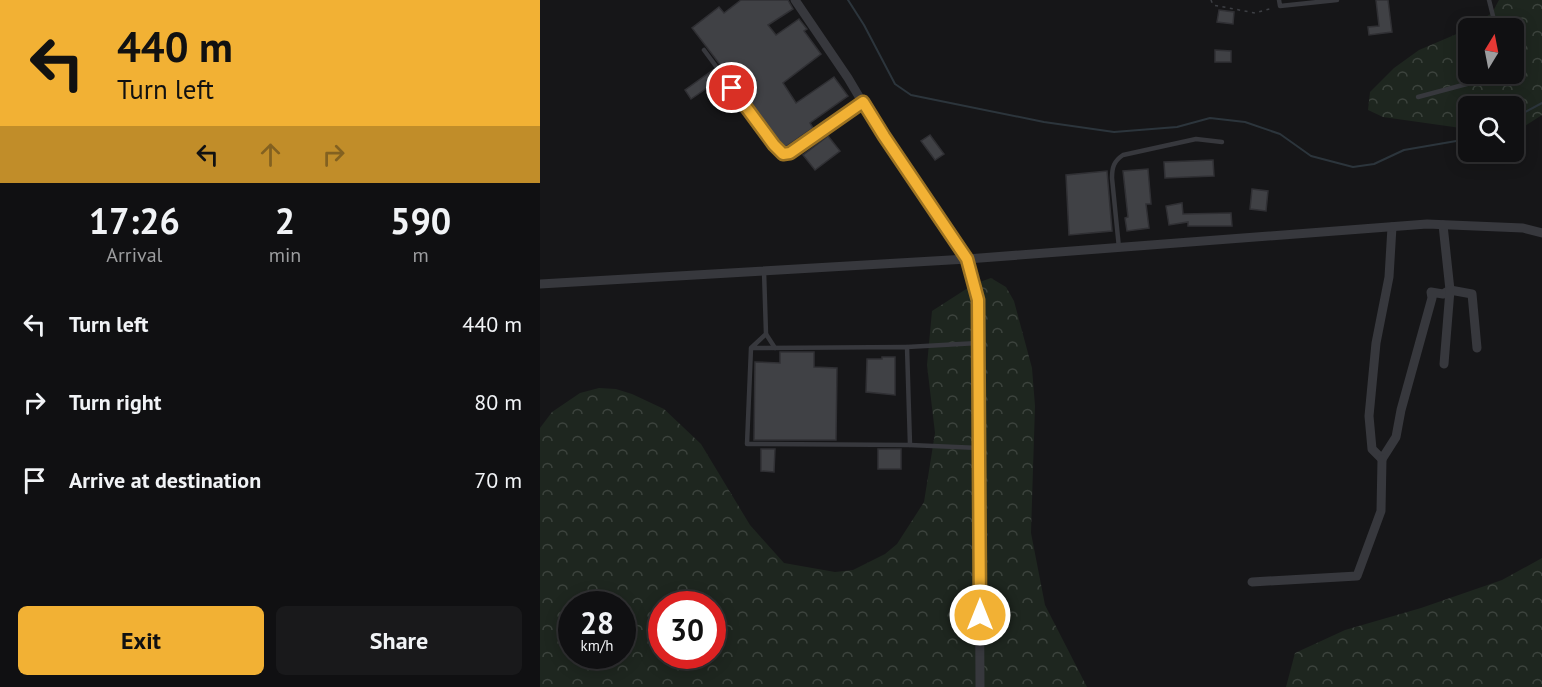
<!DOCTYPE html>
<html lang="en">
<head>
<meta charset="utf-8">
<style>
	body { margin:0; font-family:"PT Sans",sans-serif; background:#19191b; color:#f1f3f6; height:100vh; display:flex; flex-direction:column; font-size:22px; white-space:nowrap }
	* { box-sizing:border-box; margin:0 }
	p { font-size:20px; color:#9c9d9f }
	.icon { flex:none; width:33px; height:33px; fill:none; stroke:currentColor; stroke-width:2; stroke-linecap:round; stroke-linejoin:round }
	.map { position:relative; flex:1; overflow:hidden }
	.panel { display:flex; flex-direction:column; background:#101012; width:540px }
	.panel>* { flex:none }
	.guide { background:#f2b134; color:#111; overflow:hidden }
	.needle { width:39px; rotate:10deg }
	.tools { position:absolute; left:918px; top:18px; display:grid; gap:12px }
	.tools a { display:grid; place-items:center; width:66px; height:66px; border-radius:9px; background:#101012; box-shadow:0 3px 15px #0003,0 0 0 2px #303032; font-size:30px }
	.speed { position:absolute; left:18px; top:591px; display:flex; gap:12px; font-size:30px; font-weight:700; text-align:center }
	.speed>* { display:grid; place-content:center; width:78px; height:78px; border-radius:50%; background:#101012; box-shadow:0 3px 15px #0003,0 0 0 2px #303032; line-height:1 }
	.speed small { font-size:15px; font-weight:400 }
	.speed .limit { border:9px solid #d22; background:#fff; color:#111 }
	.pin { position:absolute; display:grid; place-items:center; width:51px; height:51px; color:#fff; margin:-26px; border:3px solid #fff; border-radius:50%; box-shadow:0 2px 6px #0007 }
	.me { position:absolute; width:66px; margin:-33px; rotate:0deg; stroke-linejoin:round; filter:drop-shadow(0 0 4px #0008) }
	.turn { display:flex; align-items:center; gap:21px; height:126px; padding:0 18px; font-size:27px }
	.turn .icon { width:78px; height:78px; stroke-width:2.5 }
	.turn b { display:block; font-size:42px; line-height:51px }
	.lanes { display:flex; align-items:center; height:57px; padding:0 18px; background:#0003; justify-content:center; gap:30px; direction:ltr }
	.lanes .off { opacity:.35 }
	.eta { display:flex; justify-content:space-evenly; align-items:center; height:102px; text-align:center }
	.eta b { font-size:36px; font-weight:700; line-height:42px }
	.button { display:flex; gap:12px; margin-top:auto; padding:12px 18px }
	.button a { flex:1; height:69px; border-radius:9px; background:#f2b134; color:#111; font-size:24px; font-weight:700; line-height:69px; text-align:center }
	.button a+a { background:#19191b; color:#f1f3f6 }
	ul { padding:0; list-style:none }
	li { display:flex; align-items:center; gap:18px; height:78px; padding:0 18px }
	li div { flex:1 }
	li b { display:block; font-size:22px }
	li em { font-style:normal }
	main { display:flex; flex:1; min-height:0 }
	.map>svg:first-child { display:block }
	.forest { fill:url(#forest-crowns); fill-rule:evenodd }
	.lines { fill:none; stroke-linecap:round; stroke-linejoin:round }
	.stream { stroke:#2c353c; stroke-width:2 }
	.building { fill:#404145; stroke:#303034; stroke-width:1.5 }
	.path { stroke:#3d3f44; stroke-width:1.5; stroke-dasharray:3 4.5; stroke-linecap:butt }
	.service { stroke:#37383d; stroke-width:4.5 }
	.minor { stroke:#37383d; stroke-width:9 }
	.route-casing { stroke:#9d7322; stroke-width:15 }
	.route { stroke:#f2b134; stroke-width:10 }
</style>
</head>
<body>
<main>
<section class="panel">
<div class="guide">
<div class="turn"><svg class="icon" aria-label="left" viewBox="0 0 24 24"><path d="M17 20v-9H6M10 6l-5 5 5 5"/></svg><div><b>440 m</b>Turn left</div></div>
<div class="lanes"><svg class="icon" aria-label="left" viewBox="0 0 24 24"><path d="M17 20v-9H6M10 6l-5 5 5 5"/></svg><svg class="icon off" aria-label="ahead" viewBox="0 0 24 24"><path d="M12 20V5M6 11l6-6 6 6"/></svg><svg class="icon off" aria-label="right" viewBox="0 0 24 24"><path d="M7 20v-9h11M14 6l5 5-5 5"/></svg></div>
</div>
<div class="eta">
<div><b>17:26</b><p>Arrival</p></div>
<div><b>2</b><p>min</p></div>
<div><b>590</b><p>m</p></div>
</div>
<ul>
<li><svg class="icon" aria-label="left" viewBox="0 0 24 24"><path d="M17 20v-9H6M10 6l-5 5 5 5"/></svg><div><b>Turn left</b></div><em>440 m</em></li>
<li><svg class="icon" aria-label="right" viewBox="0 0 24 24"><path d="M7 20v-9h11M14 6l5 5-5 5"/></svg><div><b>Turn right</b></div><em>80 m</em></li>
<li><svg class="icon" aria-label="arrive" viewBox="0 0 24 24"><path d="M6 21V4h12l-3 4 3 4H6"/></svg><div><b>Arrive at destination</b></div><em>70 m</em></li>
</ul>
<div class="button"><a>Exit</a><a>Share</a></div>
</section>
<div class="map">
<svg width="1002" height="687" viewBox="0 0 1002 687">
	<defs>
		<pattern id="forest-crowns" width="20" height="18" patternUnits="userSpaceOnUse" patternTransform="scale(1.5)"><rect width="20" height="18" fill="#1e261f"/><path d="M2 6a3 3 0 1 1 6 0M12 15a3 3 0 1 1 6 0" fill="none" stroke="#3c433d"/></pattern>
	</defs>
	<rect width="100%" height="100%" fill="#161618"/>
	<g class="forest">
		<path d="M959 0H1002V115L974 133V106H928V129L843 117 828 110 830 92 854 68 879 50 926 30 952 13ZM928 28H974V74H928Z"/>
		<path d="M451 278 466 287 474 301 492 368 495 406 491 533 505 605 547 687H0V428L12 412 40 393 59 388 76 389 92 394 124 409 161 444 210 525 244 563 295 572 313 570 345 554 357 544 384 502 395 433 387 365 392 311 434 284ZM32 604H82V656H32ZM122 604H172V656H122Z"/>
		<polygon points="1002,558 1002,687 746,687 755,653 805,630 881,608 962,580"/>
	</g>
	<g class="lines">
		<g class="stream">
			<polyline points="308,0 324,25 355,84 371,95 504,122 574,132 637,127 670,118 705,122 740,134 771,156 813,167 834,164 864,150 922,140 928,137"/>
			<polyline points="974,118 1002,103"/>
		</g>
	</g>
	<g class="building">
		<polygon points="201,0 248,0 253,9 228,25 236,35 259,19 267,29 264,31 281,54 243,83 256,103 294,77 308,96 270,123 273,128 244,148 152,28 179,7 184,13"/>
		<polygon points="836,0 848,0 852,32 829,35 828,27 839,26"/>
		<polygon points="679,10 694,12 693,24 677,22"/>
		<polygon points="675,50 691,51 691,62 675,62"/>
		<polygon points="173,70 180,79 151,99 145,90"/>
		<polygon points="390,135 404,154 395,160 381,141"/>
		<polygon points="288,136 300,151 275,170 263,155"/>
		<polygon points="673,160 674,176 625,178 624,162"/>
		<polygon points="608,169 611,204 606,204 609,228 587,231 585,218 588,217 583,171"/>
		<polygon points="567,171 572,231 529,235 526,175"/>
		<polygon points="712,189 728,191 726,211 710,209"/>
		<polygon points="642,203 643,214 691,213 692,226 648,226 648,222 629,225 626,206"/>
		<polygon points="240,352 274,352 274,367 297,368 296,440 214,440 215,362 240,363"/>
		<polygon points="342,357 355,357 355,395 326,392 327,359 342,359"/>
		<polygon points="221,449 235,449 234,472 221,471"/>
		<rect x="338" y="449" width="23" height="20"/>
	</g>
	<g class="lines">
		<polyline class="path" points="671,0 673,5 715,13 733,8"/>
		<g class="service">
			<polyline points="739,0 740,6 797,0"/>
			<polyline points="949,0 956,28"/>
			<polyline points="164,50 234,145 243,154 251,153 323,102"/>
			<polyline points="878,97 953,77 957,74"/>
			<path d="M579 248 572 178C572 167 574 161 583 155L656 139 682 142"/>
			<polyline points="226,334 235,348"/>
			<polyline points="367,347 438,343"/>
			<polyline points="211,348 367,347 370,445 207,444 211,348 226,334 224,271"/>
			<polyline points="370,445 439,448"/>
		</g>
		<g class="minor">
			<polyline points="255,0 308,78 343,137 427,259 438,300 440,687"/>
			<polyline points="852,227 849,277 836,343 829,416 832,449 842,459 856,437 861,410 892,298 891,292 903,294 910,290 903,225"/>
			<polyline points="0,284 427,259 887,224 983,228 1002,233"/>
			<polyline points="904,364 910,290 932,294 937,348"/>
			<polyline points="712,582 817,576 841,511 842,459"/>
		</g>
	</g>
	<g class="lines">
		<g class="route-casing">
			<polyline id="route" points="192,88 234,145 243,154 250,153 323,102 344,136 427,259 438,300 440,615"/>
		</g>
		<use href="#route" class="route"/>
	</g>
</svg>
<div class="tools">
<a><svg class="needle" viewBox="-14 -14 28 28"><path d="M0-13l5 13h-10z" fill="#e53935"/><path d="M0 13l5-13h-10z" fill="#9c9d9f"/></svg></a>
<a><svg class="icon" aria-label="search" viewBox="0 0 24 24"><circle cx="10" cy="10" r="6"/><path d="M15 15l6 6"/></svg></a>
</div>
<div class="speed"><div>28<small>km/h</small></div><div class="limit">30</div></div>
<div class="pin" style="left:192px;top:88px;background:#d93025"><svg class="icon" aria-label="arrive" viewBox="0 0 24 24"><path d="M6 21V4h12l-3 4 3 4H6"/></svg></div>
<svg class="me" style="left:440px;top:615px" viewBox="-20 -20 40 40"><circle r="17" fill="#f2b134" stroke="#fff" stroke-width="3"/><path d="M0-11L8 9 0 5-8 9z" fill="#fff"/></svg>
</div>
</main>
</body>
</html>
